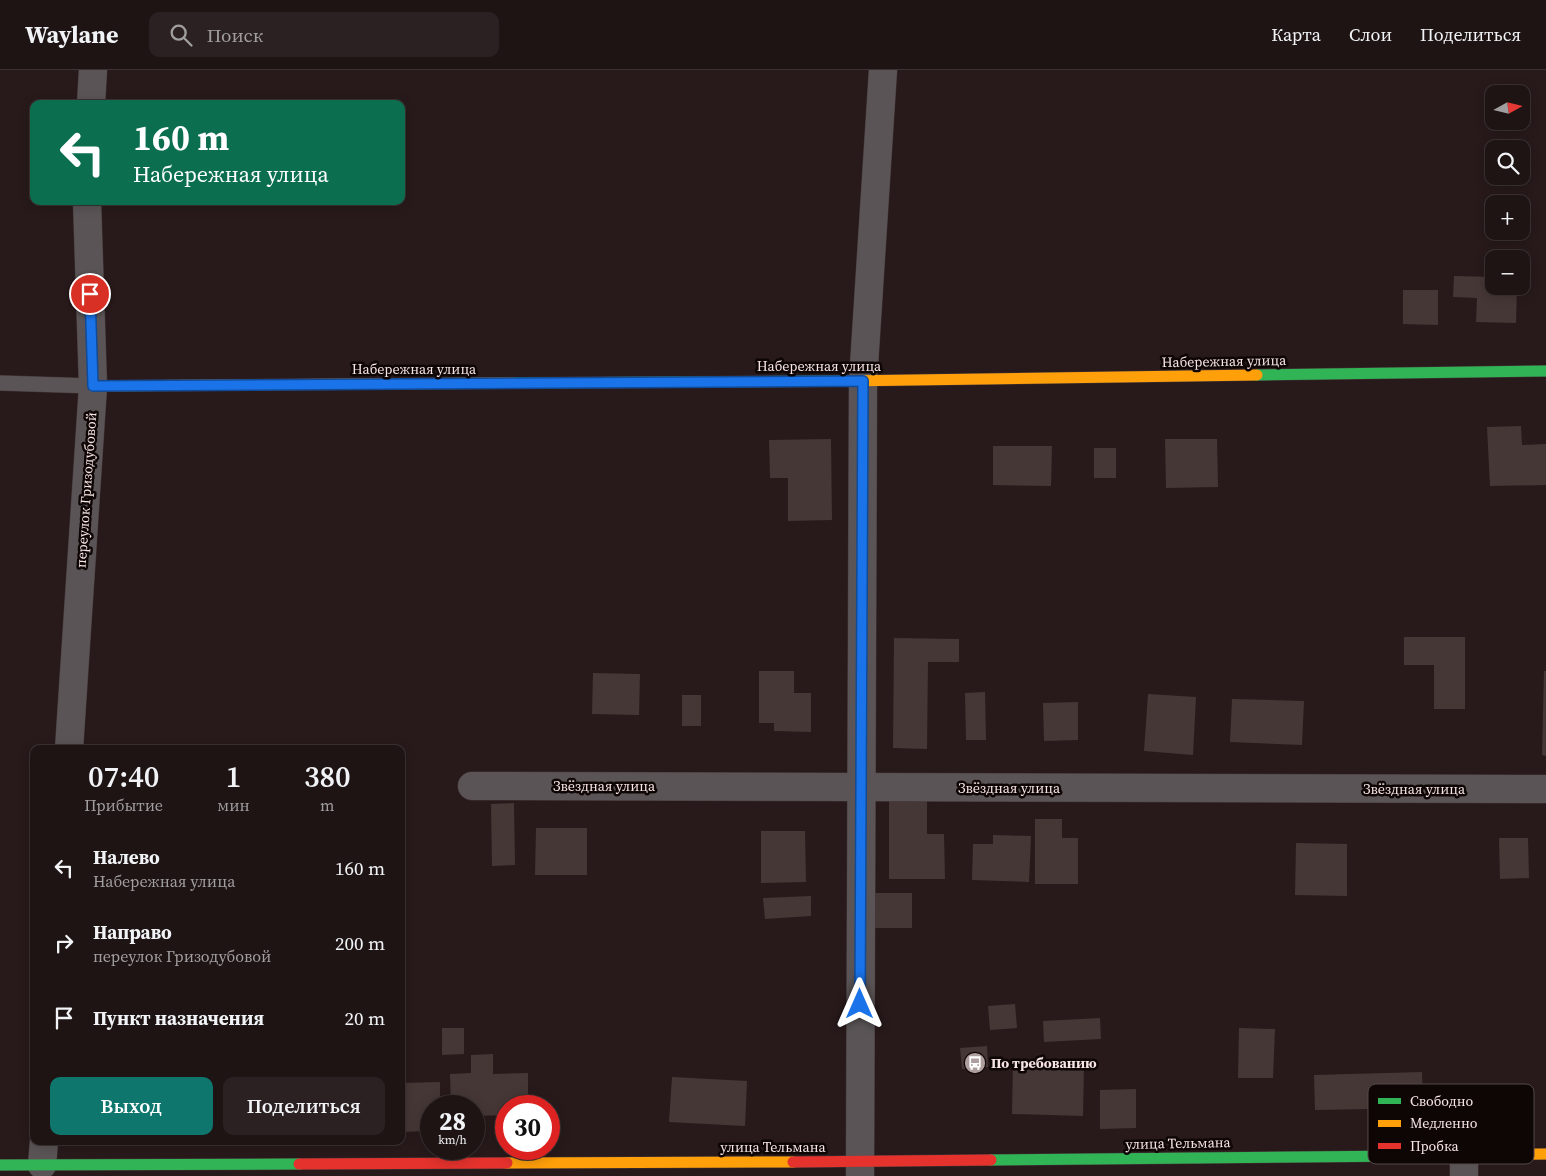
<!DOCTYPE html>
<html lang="ru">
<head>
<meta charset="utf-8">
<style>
	body { margin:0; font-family:"Source Serif 4",serif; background:#2b2122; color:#f1f3f6; height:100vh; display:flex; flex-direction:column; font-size:19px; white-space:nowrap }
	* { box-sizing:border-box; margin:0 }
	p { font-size:16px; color:#a19ea0 }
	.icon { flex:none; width:28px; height:28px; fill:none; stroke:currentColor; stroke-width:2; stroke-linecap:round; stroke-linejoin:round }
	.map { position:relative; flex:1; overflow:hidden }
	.side { position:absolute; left:30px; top:675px; width:375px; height:400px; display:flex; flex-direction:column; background:#1e1414; border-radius:10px; box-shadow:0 2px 12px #0003,0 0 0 1px #3c3334 }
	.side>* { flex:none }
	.top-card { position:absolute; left:30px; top:30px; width:375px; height:105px; border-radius:10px; box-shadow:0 2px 12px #0003,0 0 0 1px #3c3334; background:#0b6e4f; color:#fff; overflow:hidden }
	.needle { width:32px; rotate:82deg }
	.controls { position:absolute; left:1485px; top:15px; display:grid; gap:10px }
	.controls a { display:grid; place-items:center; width:45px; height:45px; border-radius:10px; background:#1e1414; box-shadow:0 2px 12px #0003,0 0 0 1px #3c3334; font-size:25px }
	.speed { position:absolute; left:420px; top:1025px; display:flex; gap:10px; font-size:25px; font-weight:700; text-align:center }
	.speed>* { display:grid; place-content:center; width:65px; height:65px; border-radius:50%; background:#1e1414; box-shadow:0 2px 12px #0003,0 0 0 1px #3c3334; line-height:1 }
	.speed small { font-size:12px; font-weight:400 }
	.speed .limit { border:8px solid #d22; background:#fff; color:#111 }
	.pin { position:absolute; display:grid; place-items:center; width:42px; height:42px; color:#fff; margin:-21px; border:2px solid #fff; border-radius:50%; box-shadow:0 1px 5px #0007 }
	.me { position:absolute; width:55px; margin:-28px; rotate:0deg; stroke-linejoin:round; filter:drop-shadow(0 0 4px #0008) }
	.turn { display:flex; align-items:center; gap:18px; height:105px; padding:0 20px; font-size:22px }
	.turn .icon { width:65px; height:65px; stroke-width:2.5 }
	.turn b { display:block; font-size:35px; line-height:42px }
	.eta { display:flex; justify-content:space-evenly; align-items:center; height:85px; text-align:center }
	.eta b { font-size:30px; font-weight:600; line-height:35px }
	.primary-button { display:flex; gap:10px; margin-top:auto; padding:10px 20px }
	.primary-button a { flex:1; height:58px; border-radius:10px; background:#0f766e; color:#fff; font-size:20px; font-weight:600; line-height:58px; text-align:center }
	.primary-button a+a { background:#2b2122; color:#f1f3f6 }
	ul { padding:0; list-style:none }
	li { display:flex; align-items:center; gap:15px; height:75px; padding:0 20px }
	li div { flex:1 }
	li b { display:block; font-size:19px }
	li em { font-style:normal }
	header { display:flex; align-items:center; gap:30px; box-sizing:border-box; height:70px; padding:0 25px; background:#1e1414; border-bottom:1px solid #3c3334 }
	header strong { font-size:24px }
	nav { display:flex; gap:28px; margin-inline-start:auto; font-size:18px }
	.search { width:350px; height:45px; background:#2b2122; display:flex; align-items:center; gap:12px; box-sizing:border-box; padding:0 18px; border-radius:10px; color:#a19ea0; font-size:19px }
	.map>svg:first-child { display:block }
	.building { fill:#453735 }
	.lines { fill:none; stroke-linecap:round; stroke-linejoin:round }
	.lane-casing { stroke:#443738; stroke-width:16 }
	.street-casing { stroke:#443738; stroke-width:29 }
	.fast-casing { stroke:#443738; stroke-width:12 }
	.slow-casing { stroke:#443738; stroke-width:12 }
	.jam-casing { stroke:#443738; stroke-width:12 }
	.lane { stroke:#5a5456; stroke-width:15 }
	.street { stroke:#5a5456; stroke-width:28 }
	.fast { stroke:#30b455; stroke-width:11 }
	.slow { stroke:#ff9f0a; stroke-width:11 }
	.jam { stroke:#e5322d; stroke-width:11 }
	.route-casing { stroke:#114b97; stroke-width:12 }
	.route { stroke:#1a73e8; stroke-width:9 }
	.labels { text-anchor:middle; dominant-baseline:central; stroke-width:5; stroke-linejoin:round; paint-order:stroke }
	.street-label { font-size:14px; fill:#f8e5e5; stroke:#0e0505 }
	.poi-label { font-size:14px; font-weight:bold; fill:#f8e5e5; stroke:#0e0505; text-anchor:start }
	.key { fill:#0e0505; stroke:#544848; stroke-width:1 }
	.key-label { font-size:14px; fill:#f8e5e5 }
</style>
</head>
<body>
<header>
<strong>Waylane</strong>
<div class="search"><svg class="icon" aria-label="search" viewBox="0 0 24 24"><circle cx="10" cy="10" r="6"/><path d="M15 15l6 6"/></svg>Поиск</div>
<nav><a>Карта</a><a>Слои</a><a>Поделиться</a></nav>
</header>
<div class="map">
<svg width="1546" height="1106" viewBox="0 0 1546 1106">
	<rect width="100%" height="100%" fill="#281a1b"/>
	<g class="building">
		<polygon points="1454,206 1494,207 1494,216 1517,216 1516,253 1476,252 1477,228 1453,227"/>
		<polygon points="1403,220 1438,220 1438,255 1403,254"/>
		<polygon points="1521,356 1522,375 1546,374 1546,415 1490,416 1487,357"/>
		<polygon points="831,369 832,450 788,451 788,408 770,408 769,370"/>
		<polygon points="1165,369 1217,369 1218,417 1166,418"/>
		<polygon points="993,376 1052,376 1051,416 993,415"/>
		<rect x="1094" y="378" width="22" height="30"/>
		<polygon points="1404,567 1465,567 1465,639 1434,639 1434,595 1404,595"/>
		<polygon points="894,568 959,569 959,592 928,592 927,679 893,678"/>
		<polygon points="759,601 794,601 794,623 811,623 811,662 774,661 774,653 759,653"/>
		<polygon points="1544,601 1546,601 1546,686 1542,685"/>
		<polygon points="593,603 640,604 639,645 592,644"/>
		<polygon points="985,622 986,670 966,670 965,623"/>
		<polygon points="1148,624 1196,627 1193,685 1144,681"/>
		<rect x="682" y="625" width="19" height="31"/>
		<polygon points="1232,629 1304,631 1302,675 1230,672"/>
		<polygon points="1078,632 1078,670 1044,671 1043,633"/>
		<polygon points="889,731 927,731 927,764 944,764 945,809 889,809"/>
		<polygon points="514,733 515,795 492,796 491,734"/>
		<polygon points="1035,749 1062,749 1062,768 1078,768 1078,814 1035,814"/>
		<polygon points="536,758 587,758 587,805 535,805"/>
		<polygon points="761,761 805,761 806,812 761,813"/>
		<polygon points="993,765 1031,766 1029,812 972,810 973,774 993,774"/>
		<polygon points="1499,768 1528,768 1529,808 1500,809"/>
		<polygon points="1296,773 1347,774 1347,826 1295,825"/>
		<rect x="875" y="823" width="37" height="35"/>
		<polygon points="811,826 811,846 765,849 763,828"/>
		<polygon points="1015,934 1017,958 990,960 988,936"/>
		<polygon points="1100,948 1101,969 1044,972 1043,951"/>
		<polygon points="442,958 464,958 464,984 442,985"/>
		<polygon points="1239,958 1275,959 1273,1008 1238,1008"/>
		<polygon points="987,976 988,997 962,999 960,978"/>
		<polygon points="493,984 493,1004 528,1003 528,1036 506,1036 506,1045 474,1046 474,1036 451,1036 450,1004 471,1003 471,985"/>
		<polygon points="1013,991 1084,993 1083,1046 1012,1044"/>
		<polygon points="1422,1002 1423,1038 1315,1040 1314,1005"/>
		<polygon points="672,1007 747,1011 745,1056 669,1052"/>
		<polygon points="440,1012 440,1036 431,1036 431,1048 428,1048 428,1061 401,1062 401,1013"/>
		<polygon points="1136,1019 1136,1058 1100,1059 1100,1020"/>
	</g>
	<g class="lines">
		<g class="lane-casing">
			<polyline id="lane" points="0,313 93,316"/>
		</g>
		<g class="street-casing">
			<g id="street">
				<polyline points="91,34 93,0"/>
				<polyline points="69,679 93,316 87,131"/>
				<polyline points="472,716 1546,719"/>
				<polyline points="42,1095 44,1071"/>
				<polyline points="860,1106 863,311 883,0"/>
				<polyline points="1464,1106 1464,1085"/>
			</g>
		</g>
		<g class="fast-casing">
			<g id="fast">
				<polyline points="1257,305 1546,301"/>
				<polyline points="513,313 843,311"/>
				<polyline points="991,1090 1407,1086"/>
				<polyline points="0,1095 299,1094"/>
			</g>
		</g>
		<g class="slow-casing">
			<g id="slow">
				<polyline points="843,311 1257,305"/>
				<polyline points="93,316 513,313"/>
				<polyline points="1407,1086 1546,1084"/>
				<polyline points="507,1093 793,1092"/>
			</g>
		</g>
		<g class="jam-casing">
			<g id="jam">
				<polyline points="793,1092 991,1090"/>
				<polyline points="299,1094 507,1093"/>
			</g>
		</g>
		<use href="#lane" class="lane"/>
		<use href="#street" class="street"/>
		<use href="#fast" class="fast"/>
		<use href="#slow" class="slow"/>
		<use href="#jam" class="jam"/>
	</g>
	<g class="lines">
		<g class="route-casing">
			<polyline id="route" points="90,224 93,316 863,311 860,934"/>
		</g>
		<use href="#route" class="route"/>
	</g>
	<defs>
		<g id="bus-disc" transform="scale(1.125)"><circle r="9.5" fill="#af9e9e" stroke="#0e0505"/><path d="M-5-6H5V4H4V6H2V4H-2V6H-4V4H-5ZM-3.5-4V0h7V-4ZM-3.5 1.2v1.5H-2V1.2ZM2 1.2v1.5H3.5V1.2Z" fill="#fff"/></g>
	</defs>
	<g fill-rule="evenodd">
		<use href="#bus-disc" x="975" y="993"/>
	</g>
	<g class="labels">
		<g class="street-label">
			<text transform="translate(1224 291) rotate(-1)">Набережная улица</text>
			<text x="819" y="296">Набережная улица</text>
			<text x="414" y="299">Набережная улица</text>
			<text transform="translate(86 420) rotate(-86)">переулок Гризодубовой</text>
			<text x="604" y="716">Звёздная улица</text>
			<text x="1009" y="718">Звёздная улица</text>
			<text x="1414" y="719">Звёздная улица</text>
			<text transform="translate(1178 1073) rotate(-1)">улица Тельмана</text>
			<text x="773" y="1077">улица Тельмана</text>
		</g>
		<g class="poi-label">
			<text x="991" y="993">По требованию</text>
		</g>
	</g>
	<rect x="1368" y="1014" width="166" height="80" rx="8" class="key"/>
	<rect x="1378" y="1028" width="23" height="6" fill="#30b455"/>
	<rect x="1378" y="1050" width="23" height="7" fill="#ff9f0a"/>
	<rect x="1378" y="1073" width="23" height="6" fill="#e5322d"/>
	<g class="key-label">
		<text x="1410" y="1036">Свободно</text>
		<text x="1410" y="1058">Медленно</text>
		<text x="1410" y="1081">Пробка</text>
	</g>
</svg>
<div class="controls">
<a><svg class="needle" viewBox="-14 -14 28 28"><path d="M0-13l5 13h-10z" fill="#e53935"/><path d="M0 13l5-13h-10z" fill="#a19ea0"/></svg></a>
<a><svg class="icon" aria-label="search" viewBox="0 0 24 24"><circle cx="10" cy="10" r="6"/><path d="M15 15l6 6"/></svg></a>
<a>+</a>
<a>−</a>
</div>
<div class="speed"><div>28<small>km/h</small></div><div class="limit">30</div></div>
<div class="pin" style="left:90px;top:224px;background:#d93025"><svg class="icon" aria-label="arrive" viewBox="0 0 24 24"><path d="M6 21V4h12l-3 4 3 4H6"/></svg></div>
<svg class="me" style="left:860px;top:934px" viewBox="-20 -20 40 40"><path d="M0-17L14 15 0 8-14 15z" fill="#1a73e8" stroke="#fff" stroke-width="4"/></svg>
<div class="top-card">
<div class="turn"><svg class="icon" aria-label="left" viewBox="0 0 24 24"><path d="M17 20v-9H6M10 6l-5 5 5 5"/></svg><div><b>160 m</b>Набережная улица</div></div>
</div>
<section class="side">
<div class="eta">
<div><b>07:40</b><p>Прибытие</p></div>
<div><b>1</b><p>мин</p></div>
<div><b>380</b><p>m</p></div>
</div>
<ul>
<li><svg class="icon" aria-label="left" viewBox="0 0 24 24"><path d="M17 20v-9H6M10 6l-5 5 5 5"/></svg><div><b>Налево</b><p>Набережная улица</p></div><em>160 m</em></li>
<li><svg class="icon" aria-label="right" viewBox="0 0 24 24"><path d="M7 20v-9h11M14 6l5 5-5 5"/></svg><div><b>Направо</b><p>переулок Гризодубовой</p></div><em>200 m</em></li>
<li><svg class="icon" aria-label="arrive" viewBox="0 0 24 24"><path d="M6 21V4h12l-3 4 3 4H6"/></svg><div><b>Пункт назначения</b></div><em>20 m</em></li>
</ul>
<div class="primary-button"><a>Выход</a><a>Поделиться</a></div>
</section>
</div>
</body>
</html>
